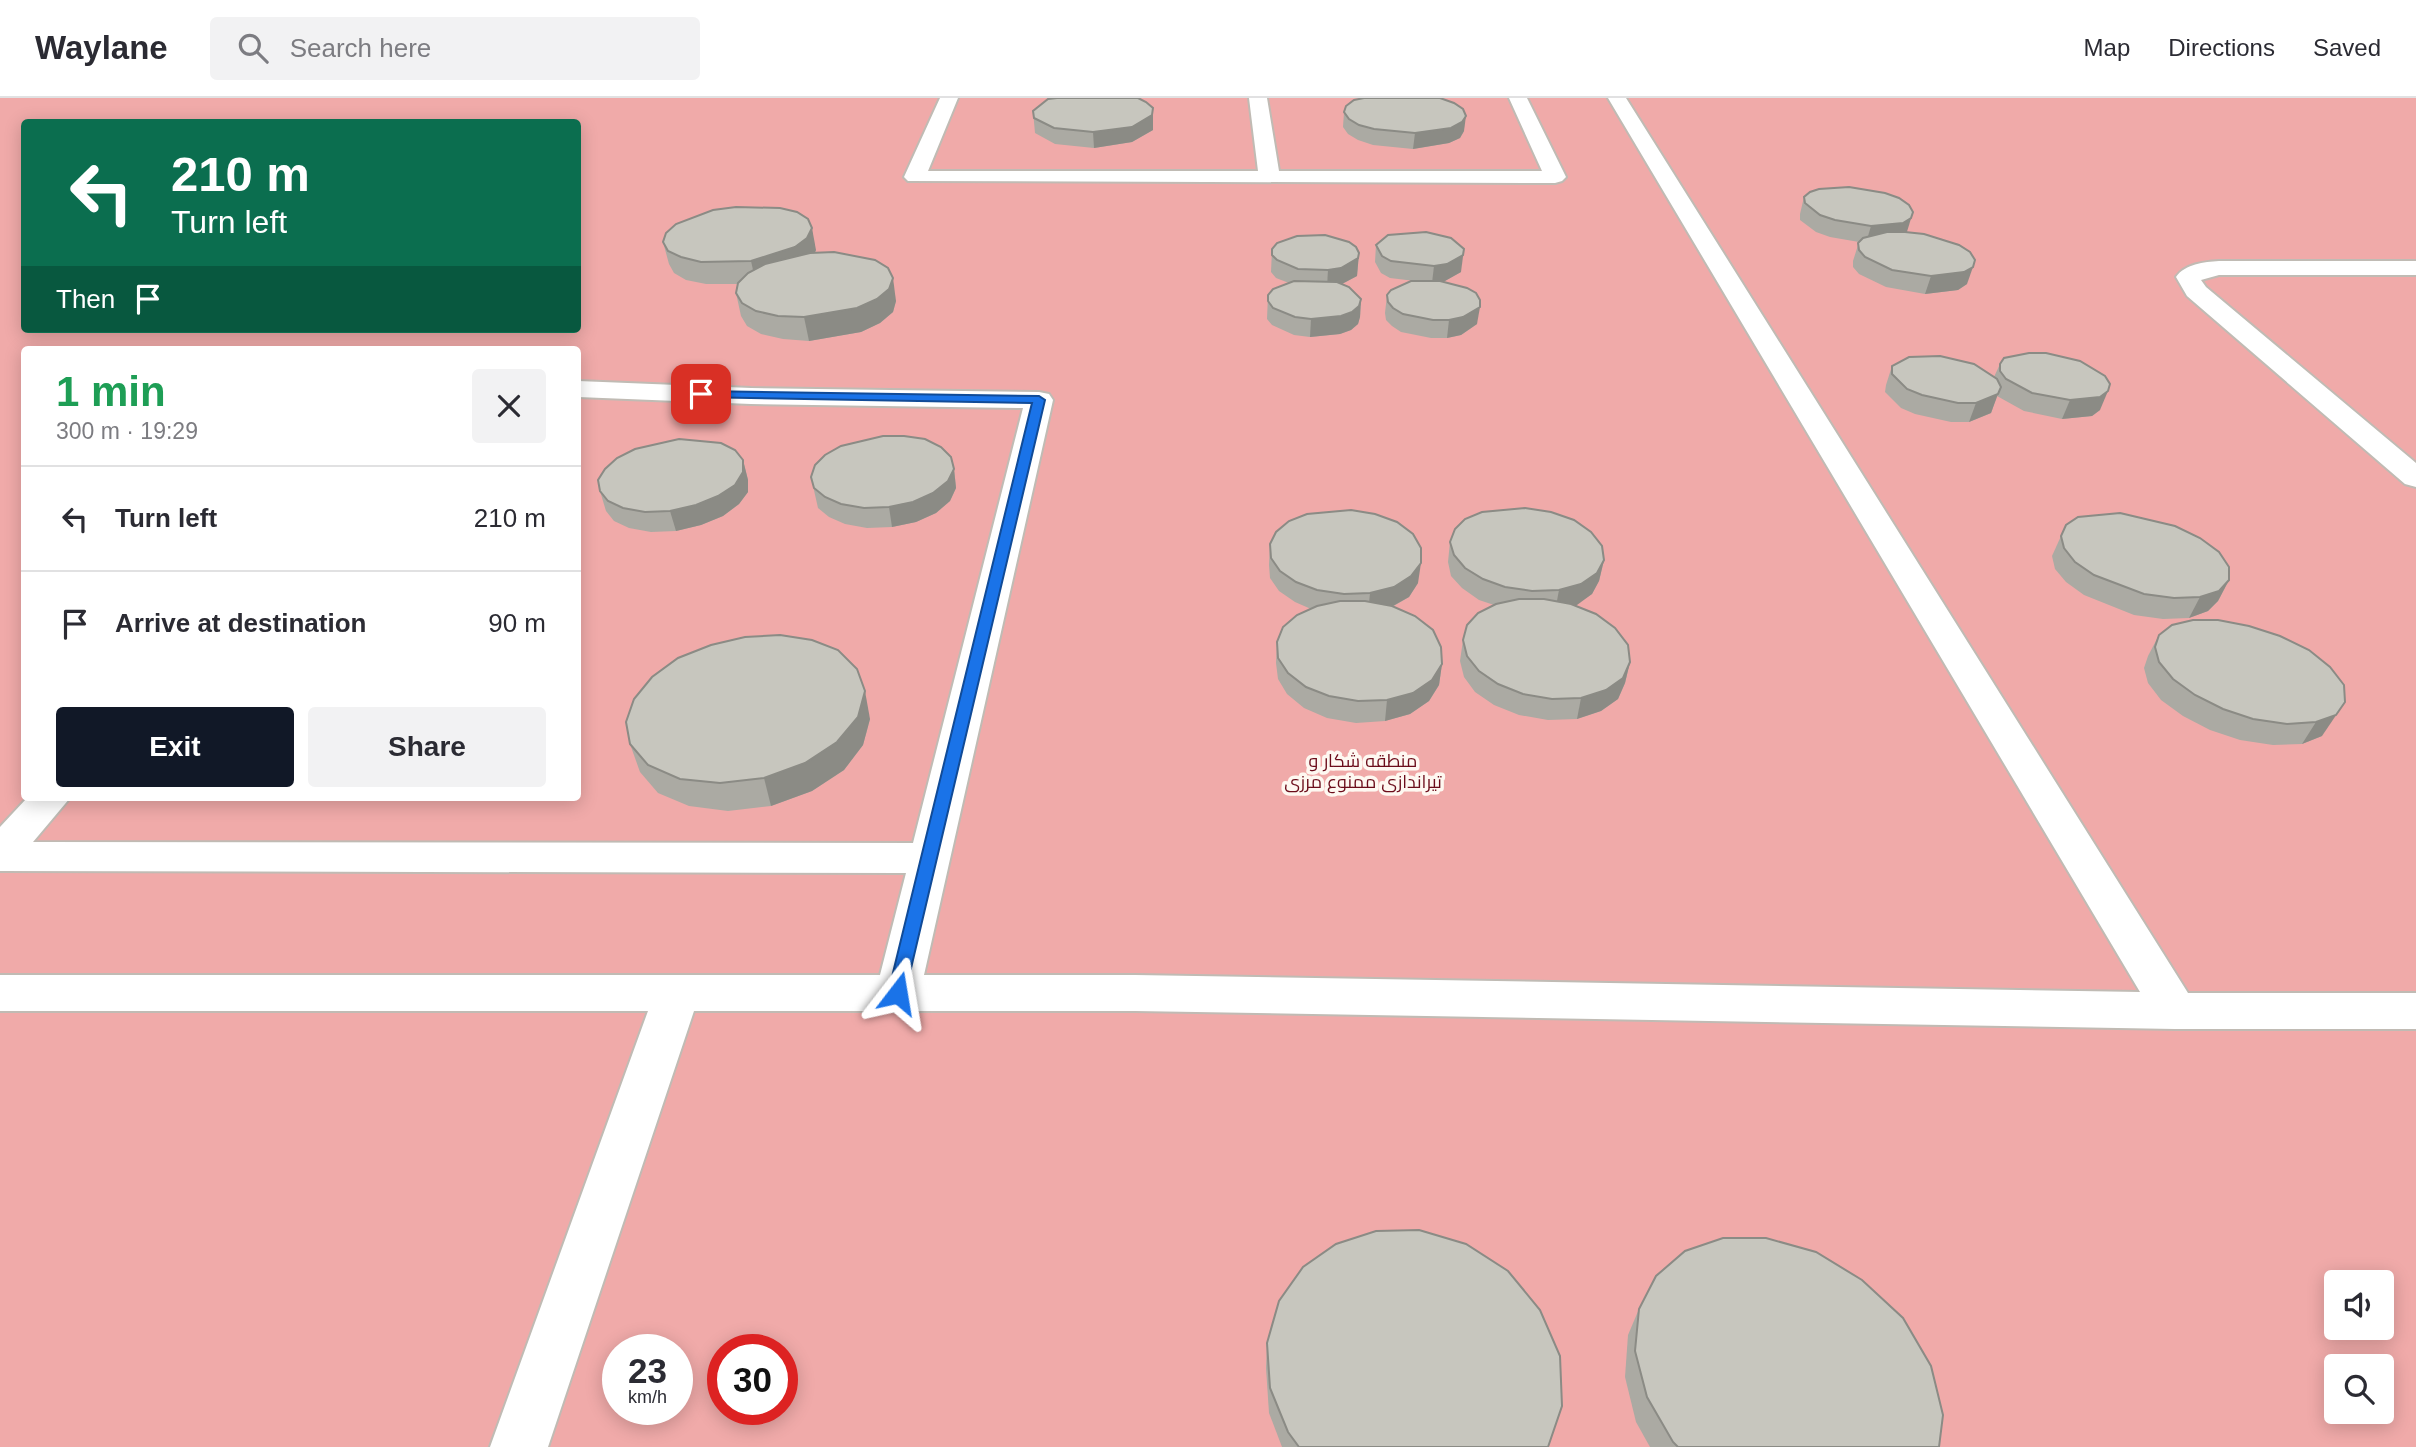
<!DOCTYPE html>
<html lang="en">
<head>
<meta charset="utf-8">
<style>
	body { margin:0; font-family:Helvetica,Cairo,sans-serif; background:#f2f2f3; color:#2b2b33; height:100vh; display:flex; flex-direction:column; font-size:26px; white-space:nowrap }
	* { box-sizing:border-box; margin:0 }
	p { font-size:23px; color:#7c7c81 }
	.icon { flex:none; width:38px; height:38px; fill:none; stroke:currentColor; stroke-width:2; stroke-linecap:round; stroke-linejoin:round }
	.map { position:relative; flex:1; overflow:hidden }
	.drawer { position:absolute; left:21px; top:248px; width:560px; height:455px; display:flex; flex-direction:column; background:#fff; border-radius:7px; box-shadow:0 4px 18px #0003 }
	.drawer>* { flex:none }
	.guide { position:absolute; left:21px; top:21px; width:560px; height:214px; border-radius:7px; box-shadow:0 4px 18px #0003; background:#0b6e4f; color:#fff; overflow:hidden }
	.tools { position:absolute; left:2324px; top:1172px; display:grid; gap:14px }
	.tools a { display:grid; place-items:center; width:70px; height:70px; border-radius:7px; background:#fff; box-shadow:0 4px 18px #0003; font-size:35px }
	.speed { position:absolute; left:602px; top:1236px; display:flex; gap:14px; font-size:35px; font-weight:700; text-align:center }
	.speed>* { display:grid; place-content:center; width:91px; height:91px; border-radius:50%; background:#fff; box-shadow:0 4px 18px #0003; line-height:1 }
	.speed small { font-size:18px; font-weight:400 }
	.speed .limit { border:10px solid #d22; background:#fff; color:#111 }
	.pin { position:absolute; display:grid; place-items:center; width:60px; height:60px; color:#fff; margin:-30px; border-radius:14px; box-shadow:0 4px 10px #0006 }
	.me { position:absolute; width:77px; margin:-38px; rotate:14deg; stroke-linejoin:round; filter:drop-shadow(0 0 5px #0008) }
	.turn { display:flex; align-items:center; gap:24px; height:147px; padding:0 35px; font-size:32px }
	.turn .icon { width:91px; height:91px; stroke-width:2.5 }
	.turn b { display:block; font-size:49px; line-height:60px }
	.then { display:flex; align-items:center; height:66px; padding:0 35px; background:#0003; gap:14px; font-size:26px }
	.round { display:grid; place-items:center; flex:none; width:74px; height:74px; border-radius:7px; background:#f2f2f3 }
	.headline { display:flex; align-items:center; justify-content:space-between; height:119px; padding:0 35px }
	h1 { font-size:42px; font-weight:700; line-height:52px; color:#1e9e55 }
	.cta { display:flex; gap:14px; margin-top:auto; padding:14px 35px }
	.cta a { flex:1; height:80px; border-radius:7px; background:#111827; color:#fff; font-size:28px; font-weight:700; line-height:80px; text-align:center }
	.cta a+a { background:#f2f2f3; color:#2b2b33 }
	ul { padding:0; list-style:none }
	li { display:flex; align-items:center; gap:21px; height:105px; padding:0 35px; border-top:2px solid #e1e1e2 }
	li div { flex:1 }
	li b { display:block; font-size:26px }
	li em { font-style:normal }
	header { display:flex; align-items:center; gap:42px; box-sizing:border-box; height:98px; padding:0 35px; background:#fff; border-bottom:2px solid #e1e1e2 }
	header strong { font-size:33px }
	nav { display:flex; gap:38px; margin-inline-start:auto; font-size:24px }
	.search { width:490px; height:63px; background:#f2f2f3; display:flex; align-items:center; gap:18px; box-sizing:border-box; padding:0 24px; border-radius:7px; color:#7c7c81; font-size:26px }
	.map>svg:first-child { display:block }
	.green { fill:#f0aaa9; fill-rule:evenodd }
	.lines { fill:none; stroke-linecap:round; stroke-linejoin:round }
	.minor-casing { stroke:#c0bbb4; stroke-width:4 }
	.minor { fill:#fff; fill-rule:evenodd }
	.wall { fill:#abaaa3 }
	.shaded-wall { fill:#8b8b85 }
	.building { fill:#c7c6be; stroke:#8b8b85; stroke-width:2 }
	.route { fill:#1a73e8; stroke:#114b97; stroke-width:2 }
	.labels { text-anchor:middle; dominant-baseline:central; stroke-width:7; stroke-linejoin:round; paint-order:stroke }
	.park-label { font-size:18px; fill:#6b0c1a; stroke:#fef8f1 }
</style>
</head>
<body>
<header>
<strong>Waylane</strong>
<div class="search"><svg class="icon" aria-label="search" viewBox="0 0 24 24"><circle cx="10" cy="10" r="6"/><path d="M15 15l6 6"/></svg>Search here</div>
<nav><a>Map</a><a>Directions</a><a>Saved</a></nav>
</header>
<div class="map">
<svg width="2416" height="1349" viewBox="0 0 2416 1349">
	<rect width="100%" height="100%" fill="#f1ebe4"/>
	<path class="green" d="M0 0H2416V1349H0ZM24 24H578V231H24ZM24 252H578V700H24ZM2336 1185H2382V1230H2336ZM618 1251H677V1311H618ZM723 1251H782V1311H723ZM2336 1269H2382V1314H2336Z"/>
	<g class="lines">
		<g class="minor-casing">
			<g id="minor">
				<polygon points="940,0 958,0 928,73 1258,73 1249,0 1267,0 1279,73 1542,73 1509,0 1527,0 1566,79 1562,83 1555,85 908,83 904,79"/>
				<polygon points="1608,0 1626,0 2188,895 2416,895 2416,931 2175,931 1135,913 694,913 548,1349 490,1349 648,913 0,913 0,877 880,877 906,775 0,773 0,729 27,700 70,700 33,744 913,745 1023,310 751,306 578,299 578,283 751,290 1039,294 1049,296 1053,302 924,877 1135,877 2140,894"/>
				<path d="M2219 163H2416V177H2219L2201 182 2206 189 2416 365V389L2405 386 2187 198 2176 179C2185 166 2204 164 2219 163Z"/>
			</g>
		</g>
		<use href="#minor" class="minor"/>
	</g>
	<g class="wall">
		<polygon points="1033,13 1153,32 1132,44 1094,50 1055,46 1035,35"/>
		<polygon points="1344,14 1464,33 1460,40 1449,45 1413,51 1373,47 1358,42 1348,36 1343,29"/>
		<polygon points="1804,99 1907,134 1967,186 1958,192 1925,196 1886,189 1859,176 1853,169 1853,163 1859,144 1830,139 1816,134 1800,122 1800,116"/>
		<polygon points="663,144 816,152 815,155 896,203 893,214 880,225 861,234 809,243 783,241 761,236 747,228 741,218 736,195 738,186 706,186 686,182 674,175 669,166"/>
		<polygon points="1376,147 1461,174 1443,184 1477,226 1461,237 1447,240 1431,240 1401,234 1392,228 1386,222 1385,215 1387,197 1415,183 1390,180 1381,175 1375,164"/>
		<polygon points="1272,151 1359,155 1357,178 1342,186 1361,201 1360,219 1358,226 1351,232 1340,236 1310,239 1294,237 1272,227 1267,221 1268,197 1289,185 1276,180 1271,174"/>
		<polygon points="2000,266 2100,312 2092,318 2062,321 2024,313 1997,298 1991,315 1969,324 1951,324 1915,316 1901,310 1885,294 1886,287 1892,268 1994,279"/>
		<polygon points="743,362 748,382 748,394 739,406 723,418 701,427 676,433 651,434 629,430 614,423 606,413 600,393"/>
		<polygon points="954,371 956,390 950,403 936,415 916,424 892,429 867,430 845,426 829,419 818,410 811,379"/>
		<polygon points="2066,427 2229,482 2218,503 2208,513 2189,520 2163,521 2134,517 2084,497 2066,484 2055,471 2052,458"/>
		<polygon points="1450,444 1604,462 1599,483 1592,496 1574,507 1630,564 1625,585 1618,601 1601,613 1577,621 1548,622 1519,617 1494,607 1475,594 1464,579 1460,563 1463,542 1494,507 1479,502 1462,490 1451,478 1448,464"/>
		<polygon points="1270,446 1418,485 1409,499 1392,509 1442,566 1439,587 1429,603 1410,616 1385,623 1356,625 1327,620 1304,610 1287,596 1278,581 1276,565 1277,544 1311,511 1295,504 1279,493 1270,480 1269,467"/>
		<polygon points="2159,537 2280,538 2322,638 2302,646 2273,647 2240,642 2210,632 2183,618 2161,602 2148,585 2144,570 2148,558"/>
		<polygon points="870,621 863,647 844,672 812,693 771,708 728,713 689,708 658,695 640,674 630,646"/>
		<polygon points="1639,1211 1939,1349 1650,1349 1636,1324 1625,1279 1628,1237"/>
		<polygon points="1267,1245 1548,1349 1282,1349 1269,1315 1266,1270"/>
	</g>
	<g class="shaded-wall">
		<polygon points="1153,10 1153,32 1132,44 1094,50 1093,34"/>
		<polygon points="1466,18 1464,33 1460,40 1449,45 1413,51 1415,35"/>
		<polygon points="1913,114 1906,137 1866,145 1871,128"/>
		<polygon points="812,130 816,152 811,162 756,185 751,163"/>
		<polygon points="1464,151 1461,174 1445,183 1432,185 1434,168"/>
		<polygon points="1359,155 1357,178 1340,187 1327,189 1328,172"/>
		<polygon points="1973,169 1967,186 1958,192 1925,196 1931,178"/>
		<polygon points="893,180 896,203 893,214 880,225 861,234 809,243 804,219"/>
		<polygon points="1361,201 1360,219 1358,226 1351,232 1340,236 1310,239 1311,221"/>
		<polygon points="1480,209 1477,226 1461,237 1447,240 1449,222"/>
		<polygon points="2108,293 2100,312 2092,318 2062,321 2070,302"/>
		<polygon points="1998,296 1991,315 1969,324 1976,305"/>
		<polygon points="743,362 748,382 748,394 739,406 723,418 701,427 676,433 670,413"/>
		<polygon points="954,371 956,390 950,403 936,415 916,424 892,429 889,409"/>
		<polygon points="1604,462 1599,483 1592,496 1577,507 1555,513 1559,492"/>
		<polygon points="1421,465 1418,485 1409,499 1391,509 1368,516 1370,495"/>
		<polygon points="2229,482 2218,503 2208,513 2189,520 2200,499"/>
		<polygon points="1630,564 1625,585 1618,601 1601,613 1577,621 1581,600"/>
		<polygon points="1442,566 1439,587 1429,603 1410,616 1385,623 1387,602"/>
		<polygon points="865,593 870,621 863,647 844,672 812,693 771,708 764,680"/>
		<polygon points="2345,604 2322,638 2302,646 2316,624"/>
	</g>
	<g class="building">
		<polygon points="1057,0 1138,0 1146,4 1153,10 1152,17 1132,29 1093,34 1054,30 1034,20 1033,13 1048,1"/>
		<polygon points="1364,0 1440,0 1454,5 1463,11 1466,18 1462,24 1451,30 1415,35 1374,31 1359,27 1349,21 1344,14 1346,8 1354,2"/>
		<polygon points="1849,89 1885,95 1899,100 1909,107 1913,114 1911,120 1903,125 1871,128 1835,122 1820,117 1805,105 1804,99 1810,94 1819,91"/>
		<polygon points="736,109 780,110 797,114 808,121 812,130 807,140 795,149 751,163 701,164 681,159 668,153 663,144 666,135 676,126 713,112"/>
		<polygon points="1426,134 1451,140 1464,151 1463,157 1447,166 1434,168 1391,163 1382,158 1376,147 1388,137"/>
		<polygon points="1887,134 1905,134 1924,136 1959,147 1970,154 1975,162 1973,169 1964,174 1931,178 1892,172 1865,159 1859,152 1858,145 1863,140"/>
		<polygon points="1325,137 1349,144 1356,149 1359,155 1358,160 1341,170 1328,172 1298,171 1277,162 1272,157 1272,151 1277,145 1297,138"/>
		<polygon points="834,154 875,162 888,170 893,180 889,191 877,201 857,210 804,219 778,218 756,213 742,205 736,195 738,185 748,175 765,166 810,155"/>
		<polygon points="1294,183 1337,184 1349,189 1361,201 1359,208 1352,214 1341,218 1311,221 1295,219 1273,210 1268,203 1268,197 1273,191"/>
		<polygon points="1411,183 1440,183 1467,190 1476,195 1480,202 1480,209 1463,219 1449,222 1433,222 1403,216 1393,210 1388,204 1387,197 1391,192"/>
		<polygon points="2029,255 2046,255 2080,263 2105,278 2110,286 2108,293 2100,299 2070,302 2032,295 2006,281 2000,273 2000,266 2004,260"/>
		<polygon points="1940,258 1974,266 1997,281 2001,289 1998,296 1976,305 1958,305 1922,297 1907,291 1892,276 1892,268 1909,259"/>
		<polygon points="883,338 904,338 925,341 941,349 951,359 954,371 948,383 933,395 913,404 889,409 864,410 841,406 825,399 814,390 811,379 815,367 825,357 841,348"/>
		<polygon points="679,341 721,345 735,352 743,362 743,374 735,387 718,398 696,407 670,413 645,414 623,410 608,403 600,393 598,382 605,371 617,360 635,351"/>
		<polygon points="1525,410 1551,414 1574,422 1591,434 1602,448 1604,462 1597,475 1581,486 1559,492 1532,493 1505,489 1483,481 1465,470 1454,457 1450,444 1455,431 1465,421 1482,414"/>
		<polygon points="1351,412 1375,416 1397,424 1413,436 1421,450 1421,465 1411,478 1394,489 1370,495 1344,496 1317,492 1296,484 1280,473 1271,460 1270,446 1276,434 1289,423 1307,416"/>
		<polygon points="2120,415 2175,428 2200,440 2219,454 2229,469 2229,482 2219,493 2200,499 2174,500 2144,496 2094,477 2075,464 2064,450 2061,438 2066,427 2078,419"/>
		<polygon points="1519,501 1544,501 1571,506 1596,516 1615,530 1628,547 1630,564 1623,580 1606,592 1581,600 1552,601 1523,596 1498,586 1479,573 1467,558 1463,542 1467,527 1478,515 1496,506"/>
		<polygon points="1340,503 1365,503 1392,508 1415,518 1433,532 1441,549 1442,566 1432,582 1413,595 1387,602 1358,603 1329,598 1306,589 1288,575 1278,560 1277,544 1283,529 1297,517 1317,508"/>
		<polygon points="2193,522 2218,522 2249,528 2280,538 2309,552 2330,569 2344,587 2345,604 2336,617 2316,624 2287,626 2253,621 2223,611 2195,597 2173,581 2159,564 2155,549 2159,537 2172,527"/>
		<polygon points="780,537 812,542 838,552 857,571 865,593 858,619 837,644 805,665 764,680 720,685 680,681 648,667 630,646 626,624 634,601 652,579 678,560 711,547 745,539"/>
		<polygon points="1419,1132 1466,1146 1508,1173 1540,1212 1560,1258 1562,1308 1548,1349 1299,1349 1288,1334 1270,1290 1267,1245 1279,1203 1303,1169 1336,1146 1376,1133"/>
		<polygon points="1723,1140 1766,1140 1816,1154 1862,1182 1903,1220 1931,1268 1943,1317 1939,1349 1678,1349 1673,1344 1647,1299 1635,1253 1639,1211 1656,1178 1685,1153"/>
	</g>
	<polygon class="route" points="701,293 1039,298 1045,302 904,900 898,902 891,900 888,895 1032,305 697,299 697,294"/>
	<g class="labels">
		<g class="park-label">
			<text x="1363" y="663">منطقه شکار و<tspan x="1363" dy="21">تیراندازی ممنوع مرزی</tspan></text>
		</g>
	</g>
</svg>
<div class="tools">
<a><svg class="icon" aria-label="sound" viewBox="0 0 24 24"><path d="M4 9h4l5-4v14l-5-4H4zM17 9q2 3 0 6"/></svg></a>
<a><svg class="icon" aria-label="search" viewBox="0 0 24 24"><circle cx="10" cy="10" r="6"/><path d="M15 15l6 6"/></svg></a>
</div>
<div class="speed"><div>23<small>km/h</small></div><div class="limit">30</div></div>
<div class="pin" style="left:701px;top:296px;background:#d93025"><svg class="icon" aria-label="arrive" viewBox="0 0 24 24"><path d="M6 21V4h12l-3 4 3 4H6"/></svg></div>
<svg class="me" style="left:898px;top:895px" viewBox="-20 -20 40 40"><path d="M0-17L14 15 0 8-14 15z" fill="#1a73e8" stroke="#fff" stroke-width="4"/></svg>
<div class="guide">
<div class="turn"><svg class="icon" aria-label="left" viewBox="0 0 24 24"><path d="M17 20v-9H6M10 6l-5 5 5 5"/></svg><div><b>210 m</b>Turn left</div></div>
<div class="then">Then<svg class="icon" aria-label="arrive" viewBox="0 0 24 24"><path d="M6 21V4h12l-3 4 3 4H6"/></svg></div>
</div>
<section class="drawer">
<div class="headline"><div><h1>1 min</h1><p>300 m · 19:29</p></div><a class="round"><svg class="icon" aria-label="close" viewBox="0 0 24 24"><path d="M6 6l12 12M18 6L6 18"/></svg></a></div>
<ul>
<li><svg class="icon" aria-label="left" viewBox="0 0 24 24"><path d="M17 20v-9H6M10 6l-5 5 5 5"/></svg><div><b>Turn left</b></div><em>210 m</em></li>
<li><svg class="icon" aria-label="arrive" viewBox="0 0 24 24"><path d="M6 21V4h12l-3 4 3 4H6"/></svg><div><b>Arrive at destination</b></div><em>90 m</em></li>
</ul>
<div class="cta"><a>Exit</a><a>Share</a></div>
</section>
</div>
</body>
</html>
